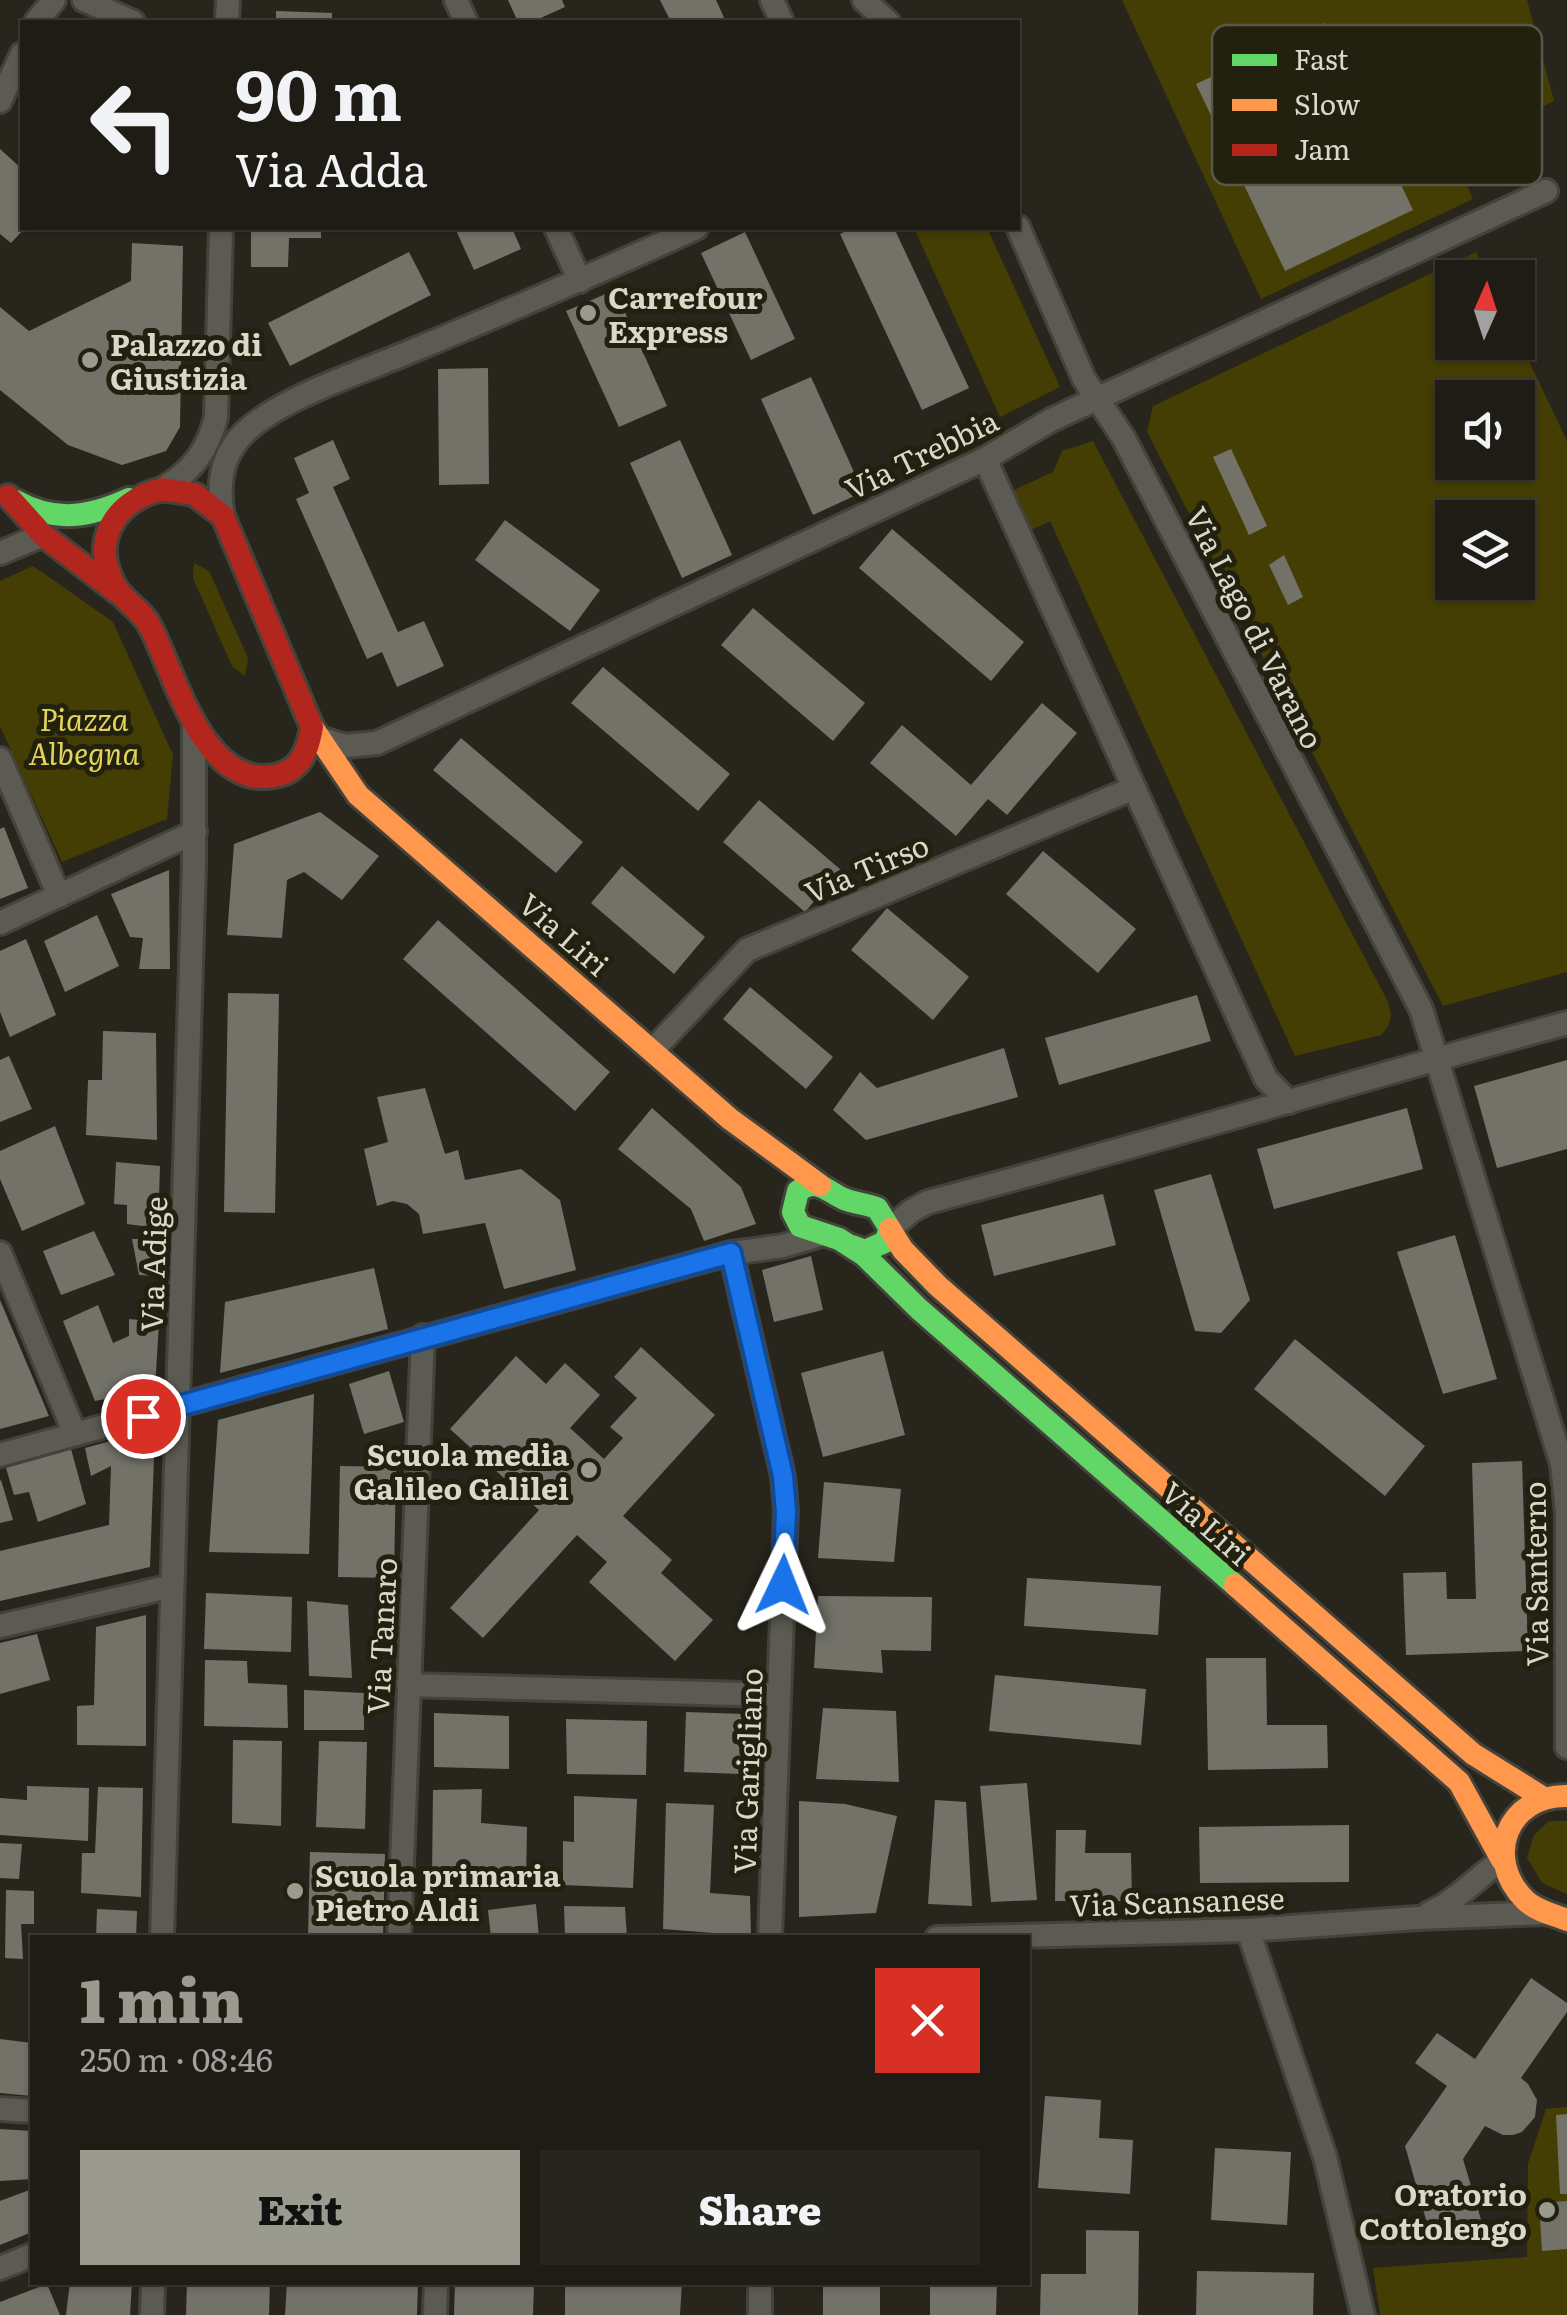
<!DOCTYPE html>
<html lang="en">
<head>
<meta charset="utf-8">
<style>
	body { margin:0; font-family:Literata,serif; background:#26251e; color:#f1f3f6; height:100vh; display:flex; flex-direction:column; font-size:38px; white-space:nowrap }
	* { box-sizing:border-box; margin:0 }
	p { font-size:32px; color:#a1a1a0 }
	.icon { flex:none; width:55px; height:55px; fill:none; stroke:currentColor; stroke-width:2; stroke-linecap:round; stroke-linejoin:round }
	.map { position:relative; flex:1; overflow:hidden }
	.details { position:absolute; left:30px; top:1935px; width:1000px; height:350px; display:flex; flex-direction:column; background:#1e1c15; border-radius:0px; box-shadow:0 2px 8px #0004,0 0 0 2px #3c3a34 }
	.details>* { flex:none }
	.guide { position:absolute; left:20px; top:20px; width:1000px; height:210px; border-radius:0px; box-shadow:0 2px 8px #0004,0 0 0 2px #3c3a34; background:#1e1c15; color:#f1f3f6; overflow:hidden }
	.needle { width:65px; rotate:3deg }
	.fabs { position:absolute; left:1435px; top:260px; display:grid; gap:20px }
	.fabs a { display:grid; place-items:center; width:100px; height:100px; border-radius:0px; background:#1e1c15; box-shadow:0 2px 8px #0004,0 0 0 2px #3c3a34; font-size:50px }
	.pin { position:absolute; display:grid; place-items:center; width:85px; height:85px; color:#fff; margin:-42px; border:5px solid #fff; border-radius:50%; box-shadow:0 2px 10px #0007 }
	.me { position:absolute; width:110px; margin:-55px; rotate:2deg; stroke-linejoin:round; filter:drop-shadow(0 0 8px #0008) }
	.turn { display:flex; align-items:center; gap:35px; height:210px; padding:0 50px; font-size:45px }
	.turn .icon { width:130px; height:130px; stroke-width:2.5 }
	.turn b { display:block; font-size:70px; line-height:85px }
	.round { display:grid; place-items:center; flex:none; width:105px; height:105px; border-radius:0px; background:#26251e }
	.summary { display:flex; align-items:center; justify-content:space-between; height:170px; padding:0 50px }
	h1 { font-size:60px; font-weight:800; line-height:75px; color:#9b9a8e }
	.button { display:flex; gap:20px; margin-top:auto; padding:20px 50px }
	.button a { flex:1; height:115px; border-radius:0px; background:#9b9a8e; color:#111; font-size:40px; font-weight:800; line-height:115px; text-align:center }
	.button a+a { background:#26251e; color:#f1f3f6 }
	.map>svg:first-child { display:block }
	.green { fill:#443e04; fill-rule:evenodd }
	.building { fill:#737269 }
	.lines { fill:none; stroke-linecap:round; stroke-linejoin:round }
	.street-casing { stroke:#44433b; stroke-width:28 }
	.fast-casing { stroke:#44433b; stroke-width:28 }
	.slow-casing { stroke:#44433b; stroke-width:28 }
	.jam-casing { stroke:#44433b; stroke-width:28 }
	.street { stroke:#5c5b53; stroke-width:22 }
	.fast { stroke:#63d668; stroke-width:22 }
	.slow { stroke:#ff974d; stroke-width:22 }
	.jam { stroke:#b3261e; stroke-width:22 }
	.route-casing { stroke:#114b97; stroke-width:25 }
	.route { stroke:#1a73e8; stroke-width:18 }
	.poi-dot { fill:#9b9a8e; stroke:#22200e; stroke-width:4 }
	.labels { text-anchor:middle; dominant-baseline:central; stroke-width:10; stroke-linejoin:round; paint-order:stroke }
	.poi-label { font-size:30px; font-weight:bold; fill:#d9d8cc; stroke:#22200e; text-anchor:start }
	.street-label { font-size:30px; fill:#d9d8cc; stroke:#22200e }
	.park-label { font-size:30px; font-style:italic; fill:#e1d458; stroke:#22200e }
	.key { fill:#22200e; stroke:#595747; stroke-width:2.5 }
	.key-label { font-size:28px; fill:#d9d8cc }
</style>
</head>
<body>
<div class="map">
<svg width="1567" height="2315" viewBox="0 0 1567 2315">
	<rect width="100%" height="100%" fill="#28261c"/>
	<g class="green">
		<polygon points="1122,0 1527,0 1554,101 1452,150 1473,199 1261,299"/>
		<polygon points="914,228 987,228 1060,387 1000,417"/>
		<path d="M1476 252 1488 277 1452 278V342H1518V338L1567 441V972L1443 1006 1147 432 1153 406ZM1452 398H1518V462H1452ZM1452 518H1518V582H1452Z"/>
		<path d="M1093 441 1387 1000C1393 1016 1392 1023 1381 1035L1295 1056 1050 521 1031 530 1014 490 1053 472 1062 451Z"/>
		<polygon points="194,563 209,571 248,658 245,676 232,666 193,578"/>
		<polygon points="33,566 113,622 173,755 167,819 62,862 0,726 0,581"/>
		<polygon points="1549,1821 1567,1821 1567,1894 1542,1883 1527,1858 1534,1835"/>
		<polygon points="1567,2107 1567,2315 1380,2315 1373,2268 1527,2257 1528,2164 1546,2109"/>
	</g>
	<g class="building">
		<polygon points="508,0 562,0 565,7 532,22 518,22"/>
		<polygon points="660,0 716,0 726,22 671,22"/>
		<polygon points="276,11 332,13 332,22 276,22"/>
		<polygon points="1325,23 1413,210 1285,271 1196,84"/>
		<polygon points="0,149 22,169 22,228 25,228 11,243 0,234"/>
		<polygon points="251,228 321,228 321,238 289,238 288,267 251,267"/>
		<polygon points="455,228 512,228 521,249 474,270"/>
		<polygon points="853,228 894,228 969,388 922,410 840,234"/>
		<polygon points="745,232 795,339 751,360 701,253"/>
		<polygon points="132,243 183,246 180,427 166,451 122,465 68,445 0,390 0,307 29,331 131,281"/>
		<polygon points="409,252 431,295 290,366 268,323"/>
		<polygon points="615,290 667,406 619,427 566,311"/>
		<polygon points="488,368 489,484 439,485 438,369"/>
		<polygon points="811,377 863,492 813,515 761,399"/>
		<polygon points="333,440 350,479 333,487 398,632 424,621 444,666 397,687 382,652 367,659 296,499 309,493 294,458"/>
		<polygon points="680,440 732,555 682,578 630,463"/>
		<polygon points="1231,449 1267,526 1249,535 1213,457"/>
		<polygon points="505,520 600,590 570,631 475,560"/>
		<polygon points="892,529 1024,642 991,681 859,568"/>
		<polygon points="1284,555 1303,597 1288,605 1269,565"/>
		<polygon points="753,608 865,703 833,741 721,645"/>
		<polygon points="603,667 730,774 698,811 571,703"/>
		<polygon points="1042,703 1077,733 1007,815 988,799 956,836 870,763 902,725 971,785"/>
		<polygon points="461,738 583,842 556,873 433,770"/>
		<polygon points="759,800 841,870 805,912 723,842"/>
		<polygon points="320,812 379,856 342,900 304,872 287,880 282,938 227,935 234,844"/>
		<polygon points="4,827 28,888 0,899 0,829"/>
		<polygon points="1043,851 1136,929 1098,973 1006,894"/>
		<polygon points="622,866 705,937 674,974 591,903"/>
		<polygon points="169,870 170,969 139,969 143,938 130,937 111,894"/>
		<polygon points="887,908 969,977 933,1020 851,950"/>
		<polygon points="97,915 119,966 65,992 44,941"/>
		<polygon points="438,920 610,1072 575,1111 403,959"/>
		<polygon points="26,939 56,1015 10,1037 0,1012 0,951"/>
		<polygon points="750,987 833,1057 806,1089 723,1019"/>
		<polygon points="228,993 279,994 275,1213 224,1212"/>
		<polygon points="1197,995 1211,1041 1059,1085 1045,1038"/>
		<polygon points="103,1031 156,1033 157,1140 86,1135 88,1080 102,1080"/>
		<polygon points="1004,1048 1018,1097 866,1140 833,1110 860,1072 877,1088"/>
		<polygon points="9,1056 32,1109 0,1122 0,1060"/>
		<polygon points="1567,1060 1567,1149 1497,1168 1474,1086"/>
		<polygon points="425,1088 445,1154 458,1150 465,1180 521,1169 560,1200 576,1270 504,1289 485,1223 423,1234 419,1214 407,1204 393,1201 377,1206 364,1149 388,1142 377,1097"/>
		<polygon points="652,1108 741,1187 756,1224 704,1241 691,1209 618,1149"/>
		<polygon points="1407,1108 1423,1169 1274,1209 1257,1149"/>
		<polygon points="55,1126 85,1204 22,1231 0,1179 0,1151"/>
		<polygon points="116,1162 160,1166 158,1228 127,1224 127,1205 114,1204"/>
		<polygon points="1211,1174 1250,1300 1221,1333 1195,1331 1154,1190"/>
		<polygon points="1103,1194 1116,1245 994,1276 981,1225"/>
		<polygon points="94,1231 115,1275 61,1295 43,1251"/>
		<polygon points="1455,1235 1497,1379 1443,1394 1397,1252"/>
		<polygon points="132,1239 159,1239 159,1276 139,1275"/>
		<polygon points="811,1256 823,1310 774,1322 762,1270"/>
		<polygon points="374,1268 388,1329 220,1373 225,1302"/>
		<polygon points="0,1300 49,1416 0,1429"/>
		<polygon points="98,1305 113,1343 129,1336 129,1319 159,1322 155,1389 95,1401 63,1321"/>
		<polygon points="1295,1339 1425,1446 1385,1496 1254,1389"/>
		<polygon points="641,1347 715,1415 623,1516 672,1560 661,1573 713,1620 675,1661 589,1582 607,1562 577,1535 483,1638 450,1608 539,1510 450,1429 516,1356 546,1384 565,1363 600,1395 570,1428 604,1459 623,1438 610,1427 637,1398 614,1377"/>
		<polygon points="883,1351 905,1435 823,1457 801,1373"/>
		<polygon points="389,1371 404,1422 364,1434 349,1384"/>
		<polygon points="314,1394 309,1554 209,1552 218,1420"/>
		<polygon points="155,1429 150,1567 0,1601 0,1551 109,1525 111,1466 91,1476 85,1448"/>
		<polygon points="71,1449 86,1504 38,1522 29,1492 14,1495 6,1468"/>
		<polygon points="1522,1461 1528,1651 1406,1655 1403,1573 1446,1572 1447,1599 1476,1599 1472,1463"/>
		<polygon points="340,1466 396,1467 394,1578 338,1577"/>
		<polygon points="1,1480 13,1520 0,1523 0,1481"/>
		<polygon points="824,1482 901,1489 894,1562 818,1558"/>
		<polygon points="1027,1578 1161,1586 1158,1635 1024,1626"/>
		<polygon points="206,1593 292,1597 291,1652 204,1649"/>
		<polygon points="818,1596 932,1597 931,1651 881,1650 883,1673 814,1668"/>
		<polygon points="307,1601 348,1605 352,1678 309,1676"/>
		<polygon points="146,1615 146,1746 77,1745 77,1706 94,1705 96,1627"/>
		<polygon points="37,1634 50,1680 0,1694 0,1643"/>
		<polygon points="1206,1658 1266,1658 1267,1725 1327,1725 1328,1768 1208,1770"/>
		<polygon points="205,1660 247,1661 248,1683 287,1685 288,1728 204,1726"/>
		<polygon points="995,1675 1146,1689 1141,1745 989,1731"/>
		<polygon points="304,1690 364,1693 364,1730 304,1730"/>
		<polygon points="823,1708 896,1711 899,1782 816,1779"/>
		<polygon points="686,1712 743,1714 742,1774 684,1772"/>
		<polygon points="434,1713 509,1716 509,1769 434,1767"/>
		<polygon points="566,1719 647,1721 646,1775 567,1774"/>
		<polygon points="233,1740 282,1741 281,1826 232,1823"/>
		<polygon points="319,1741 367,1742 365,1829 316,1827"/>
		<polygon points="1027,1783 1037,1900 991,1902 980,1786"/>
		<polygon points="27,1786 89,1788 88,1841 0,1835 0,1798 27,1800"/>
		<polygon points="98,1787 143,1788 141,1897 81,1893 82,1853 95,1853"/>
		<polygon points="482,1789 481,1823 527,1827 526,1880 432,1876 433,1790"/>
		<polygon points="574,1796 637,1799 633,1888 563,1885 563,1841 574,1842"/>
		<polygon points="935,1800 966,1802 972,1906 928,1904"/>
		<polygon points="799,1801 845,1804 897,1816 876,1913 799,1917"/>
		<polygon points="666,1803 714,1805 710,1893 750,1896 751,1936 663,1929"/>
		<polygon points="1349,1825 1349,1882 1200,1883 1199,1827"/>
		<polygon points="1056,1830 1086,1830 1085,1853 1131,1853 1132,1901 1055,1901"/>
		<polygon points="0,1843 22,1844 19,1879 0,1878"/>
		<polygon points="310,1852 385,1854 383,1938 308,1938"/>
		<polygon points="6,1890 34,1891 34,1924 21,1924 23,1959 5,1958"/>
		<polygon points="536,1904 539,1938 491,1938 488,1910"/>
		<polygon points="564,1906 625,1907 627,1938 565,1938"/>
		<polygon points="97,1909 137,1911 136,1938 96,1938"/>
		<polygon points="1531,1978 1567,2003 1567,2012 1521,2078 1528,2084 1537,2100 1535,2117 1522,2132 1513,2135 1503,2135 1485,2126 1463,2159 1482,2223 1431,2237 1405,2146 1447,2086 1415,2063 1437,2033 1475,2059"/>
		<polygon points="0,2039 32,2043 32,2096 0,2093"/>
		<polygon points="1045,2096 1101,2100 1099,2138 1133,2140 1130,2194 1038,2188"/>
		<polygon points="1567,2114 1567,2194 1560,2194 1556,2115"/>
		<polygon points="0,2129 32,2131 32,2179 0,2181"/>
		<polygon points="1215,2148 1291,2152 1287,2225 1211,2220"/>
		<polygon points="32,2189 32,2232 0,2245 0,2201"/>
		<polygon points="1567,2201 1567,2249 1542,2251 1539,2203"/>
		<polygon points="1086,2230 1139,2231 1138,2315 1040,2315 1041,2274 1086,2274"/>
		<polygon points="1197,2271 1314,2273 1313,2315 1196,2315"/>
		<polygon points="70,2282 132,2282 130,2315 66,2315"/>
		<polygon points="187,2282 270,2282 269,2315 186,2315"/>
		<polygon points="287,2282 418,2282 417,2315 285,2315"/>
		<polygon points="455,2282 534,2285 533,2315 454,2315"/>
		<polygon points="639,2282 682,2282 680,2315 565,2315 565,2285 639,2287"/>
		<rect x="823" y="2282" width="57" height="33"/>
		<polygon points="930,2282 997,2282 996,2315 930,2315"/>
		<polygon points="47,2284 60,2315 0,2315 0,2302"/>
	</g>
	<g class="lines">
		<g class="street-casing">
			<g id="street">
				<polyline points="84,0 133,22"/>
				<polyline points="456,0 466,22"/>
				<polyline points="772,0 782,22"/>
				<polyline points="864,0 888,22"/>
				<polyline points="36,22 54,0"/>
				<polyline points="227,22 228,0"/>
				<polyline points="0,101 22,54"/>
				<polyline points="1018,227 1084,379 1123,437 1421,1009 1562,1464 1567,1512 1567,1747"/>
				<polyline points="556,228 580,281"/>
				<polyline points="985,459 1266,1079 1289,1102"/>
				<path d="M162 489C191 472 208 451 216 417L221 228"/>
				<path d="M223 516C217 485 221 455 245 432 282 397 362 372 409 352 506 312 602 271 696 228"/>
				<polyline points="0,553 43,535"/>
				<polyline points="319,738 345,746 377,743 985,459 1051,420 1546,191"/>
				<polyline points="0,759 59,896"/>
				<polyline points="0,923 195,832"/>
				<polyline points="654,1049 747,950 1134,788"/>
				<path d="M890 1229 911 1211 928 1202C1142 1146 1353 1081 1567 1023"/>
				<polyline points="0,1253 75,1434"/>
				<polyline points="731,1253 783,1476 786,1511 770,1938"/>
				<polyline points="0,1455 731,1253 783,1246 820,1235"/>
				<polyline points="0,1626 172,1586"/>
				<polyline points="408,1685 778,1695"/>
				<path d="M1429 1913C1457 1901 1477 1877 1502 1860"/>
				<polyline points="1248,1930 1325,2157 1363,2315"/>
				<polyline points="162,1938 194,863 194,726"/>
				<polyline points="399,1938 423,1336"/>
				<polyline points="937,1938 1248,1930 1418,1918 1545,1913"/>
				<polyline points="0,2109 32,2111"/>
				<polyline points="0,2268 32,2255"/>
				<polyline points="152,2315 153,2282"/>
				<polyline points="435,2315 436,2282"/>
				<polyline points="760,2315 760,2282"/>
			</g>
		</g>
		<g class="fast-casing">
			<g id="fast">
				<path d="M16 501C55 523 90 517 129 499"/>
				<path d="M852 1246 865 1251 885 1242 890 1229 877 1208C866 1204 854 1203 844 1199 826 1191 818 1177 798 1191L793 1212 800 1226 839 1239 864 1255 919 1309 1235 1585"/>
			</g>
		</g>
		<g class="slow-casing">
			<g id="slow">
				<polyline points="312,727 358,795 730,1119 820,1185"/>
				<polyline points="890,1229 903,1250 938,1286 1473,1754 1542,1797"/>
				<polyline points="1235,1585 1459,1782 1502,1860"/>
				<path d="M1567 1796C1507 1795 1483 1858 1525 1900 1536 1911 1553 1914 1567 1920"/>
			</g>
		</g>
		<g class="jam-casing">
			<g id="jam">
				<path d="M162 489 194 494 223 516 312 727C308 751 300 772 274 776 204 789 175 675 151 628 143 611 126 603 116 588 89 542 114 501 162 489Z"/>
				<polyline points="8,496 43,535 117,592"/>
			</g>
		</g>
		<use href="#street" class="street"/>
		<use href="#fast" class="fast"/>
		<use href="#slow" class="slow"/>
		<use href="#jam" class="jam"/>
	</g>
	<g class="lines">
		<g class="route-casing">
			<polyline id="route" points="143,1416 731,1253 783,1476 786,1512 783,1585"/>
		</g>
		<use href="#route" class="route"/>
	</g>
	<g class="poi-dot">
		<circle cx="588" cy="313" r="10"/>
		<circle cx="90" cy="360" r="10"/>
		<circle cx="589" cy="1470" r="10"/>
		<circle cx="295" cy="1891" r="10"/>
		<circle cx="1547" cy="2210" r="10"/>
	</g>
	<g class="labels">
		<g class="poi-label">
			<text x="608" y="296">Carrefour<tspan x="608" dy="34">Express</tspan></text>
			<text x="110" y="343">Palazzo di<tspan x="110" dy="34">Giustizia</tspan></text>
			<text x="569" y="1453" text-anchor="end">Scuola media<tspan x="569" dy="34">Galileo Galilei</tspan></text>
			<text x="315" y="1874">Scuola primaria<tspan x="315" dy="34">Pietro Aldi</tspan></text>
			<text x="1527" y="2193" text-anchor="end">Oratorio<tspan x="1527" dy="34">Cottolengo</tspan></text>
		</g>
		<g class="street-label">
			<text transform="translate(921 453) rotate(-26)">Via Trebbia</text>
			<text transform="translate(1256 627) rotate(63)">Via Lago di Varano</text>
			<text transform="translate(866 867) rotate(-23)">Via Tirso</text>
			<text transform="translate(565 933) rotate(41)">Via Liri</text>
			<text transform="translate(152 1264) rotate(-88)">Via Adige</text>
			<text transform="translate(1207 1522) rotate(42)">Via Liri</text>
			<text transform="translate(1534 1574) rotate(-91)">Via Santerno</text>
			<text transform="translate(380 1636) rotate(-87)">Via Tanaro</text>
			<text transform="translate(746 1771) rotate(-88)">Via Garigliano</text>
			<text transform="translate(1177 1900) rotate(-2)">Via Scansanese</text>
		</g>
		<g class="park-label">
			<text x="84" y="718">Piazza<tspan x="84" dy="34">Albegna</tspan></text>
		</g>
	</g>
	<rect x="1212" y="25" width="330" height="160" rx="15" class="key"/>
	<rect x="1232" y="54" width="45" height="12" fill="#63d668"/>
	<rect x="1232" y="99" width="45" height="12" fill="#ff974d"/>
	<rect x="1232" y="144" width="45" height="12" fill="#b3261e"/>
	<g class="key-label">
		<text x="1294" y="70">Fast</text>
		<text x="1294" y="115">Slow</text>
		<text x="1294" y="160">Jam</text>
	</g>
</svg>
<div class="fabs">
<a><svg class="needle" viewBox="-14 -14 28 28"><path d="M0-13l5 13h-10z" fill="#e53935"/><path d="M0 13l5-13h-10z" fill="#a1a1a0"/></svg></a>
<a><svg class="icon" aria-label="sound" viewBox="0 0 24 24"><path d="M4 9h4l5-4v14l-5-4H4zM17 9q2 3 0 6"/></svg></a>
<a><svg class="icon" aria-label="layers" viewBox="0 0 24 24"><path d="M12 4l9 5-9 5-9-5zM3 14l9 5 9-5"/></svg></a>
</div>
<div class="pin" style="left:143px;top:1416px;background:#d93025"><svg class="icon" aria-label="arrive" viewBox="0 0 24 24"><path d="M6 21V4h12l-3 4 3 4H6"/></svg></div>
<svg class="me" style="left:783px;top:1585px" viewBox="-20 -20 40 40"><path d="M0-17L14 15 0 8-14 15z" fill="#1a73e8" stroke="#fff" stroke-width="4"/></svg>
<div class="guide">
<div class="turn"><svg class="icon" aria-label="left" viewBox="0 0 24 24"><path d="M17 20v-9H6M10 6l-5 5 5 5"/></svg><div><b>90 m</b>Via Adda</div></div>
</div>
<section class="details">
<div class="summary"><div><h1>1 min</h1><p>250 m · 08:46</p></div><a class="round" style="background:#d93025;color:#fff"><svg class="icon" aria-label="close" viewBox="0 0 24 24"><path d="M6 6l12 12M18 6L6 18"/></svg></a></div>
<div class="button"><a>Exit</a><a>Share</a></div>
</section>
</div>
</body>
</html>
